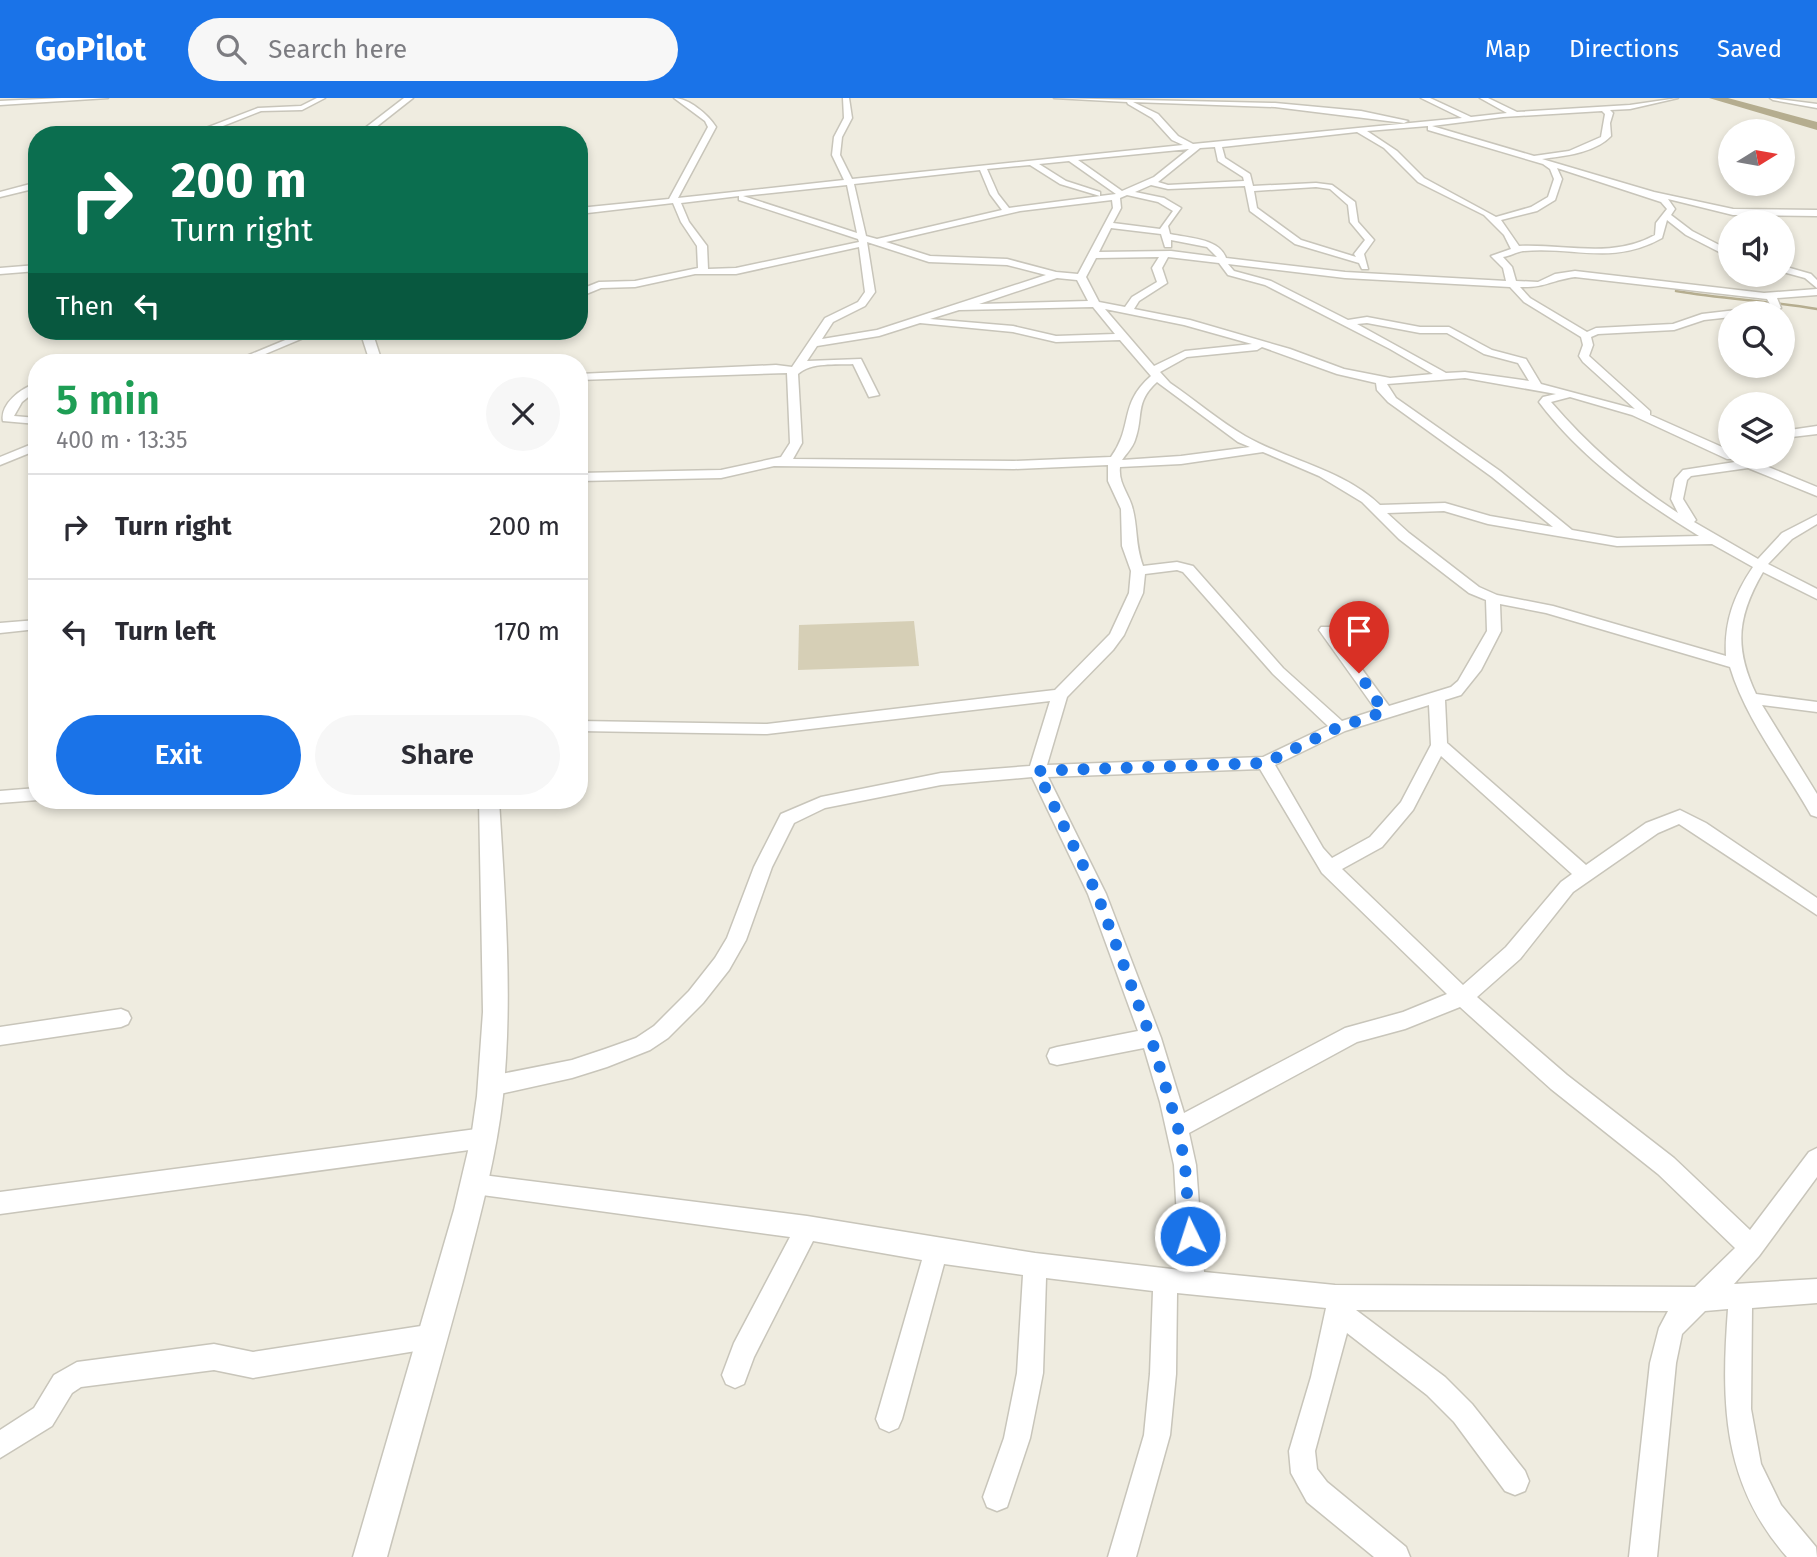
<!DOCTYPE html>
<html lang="en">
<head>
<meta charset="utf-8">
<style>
	body { margin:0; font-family:"Fira Sans",sans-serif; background:#f7f7f7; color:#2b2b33; height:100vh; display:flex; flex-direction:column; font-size:26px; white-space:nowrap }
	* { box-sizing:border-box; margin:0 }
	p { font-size:23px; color:#7c7c81 }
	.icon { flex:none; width:38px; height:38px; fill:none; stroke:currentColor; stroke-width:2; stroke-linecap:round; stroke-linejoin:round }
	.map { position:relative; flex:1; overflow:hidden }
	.sheet { position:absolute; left:28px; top:256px; width:560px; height:455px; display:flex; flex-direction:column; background:#fff; border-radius:28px; box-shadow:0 4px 10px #0003 }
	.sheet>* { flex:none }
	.guide { position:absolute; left:28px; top:28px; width:560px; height:214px; border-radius:28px; box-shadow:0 4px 10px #0003; background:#0b6e4f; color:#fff; overflow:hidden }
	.needle { width:46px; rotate:79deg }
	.tools { position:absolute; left:1718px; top:21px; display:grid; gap:14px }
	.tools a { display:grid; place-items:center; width:77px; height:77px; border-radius:50%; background:#fff; box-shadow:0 4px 10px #0003; font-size:35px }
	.pin { position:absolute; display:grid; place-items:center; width:60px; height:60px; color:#fff; margin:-72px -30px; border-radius:50% 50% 50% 0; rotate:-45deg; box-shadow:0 0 7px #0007 }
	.pin .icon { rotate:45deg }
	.me { position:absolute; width:77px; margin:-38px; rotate:356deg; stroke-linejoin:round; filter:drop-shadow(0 0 5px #0008) }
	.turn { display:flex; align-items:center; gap:24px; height:147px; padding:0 28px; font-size:32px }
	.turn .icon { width:91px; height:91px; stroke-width:2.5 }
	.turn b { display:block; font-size:49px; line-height:60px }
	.then { display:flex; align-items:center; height:66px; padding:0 28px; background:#0003; gap:14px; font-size:26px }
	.round { display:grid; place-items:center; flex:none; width:74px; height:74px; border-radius:37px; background:#f7f7f7 }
	.head { display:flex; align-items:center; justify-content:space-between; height:119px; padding:0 28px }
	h1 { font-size:42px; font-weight:600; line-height:52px; color:#1e9e55 }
	.action { display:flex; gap:14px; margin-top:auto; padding:14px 28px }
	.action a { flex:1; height:80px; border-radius:42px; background:#1a73e8; color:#fff; font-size:28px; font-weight:600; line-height:80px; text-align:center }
	.action a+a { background:#f7f7f7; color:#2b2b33 }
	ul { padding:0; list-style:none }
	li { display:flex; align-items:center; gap:21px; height:105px; padding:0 28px; border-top:2px solid #e1e1e2 }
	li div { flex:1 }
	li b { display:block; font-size:26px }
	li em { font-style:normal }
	header { display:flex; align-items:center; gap:42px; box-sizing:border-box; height:98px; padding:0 35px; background:#1a73e8; color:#fff }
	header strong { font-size:33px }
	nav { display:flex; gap:38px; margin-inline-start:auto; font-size:24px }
	.search { width:490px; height:63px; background:#f7f7f7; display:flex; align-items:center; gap:18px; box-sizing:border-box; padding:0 24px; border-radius:38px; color:#7c7c81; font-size:26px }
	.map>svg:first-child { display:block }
	.green { fill:#d6cfb6 }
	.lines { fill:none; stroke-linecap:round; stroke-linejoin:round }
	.stream { stroke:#b5ad8f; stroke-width:2.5 }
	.river { fill:#b5ad8f; fill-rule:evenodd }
	.minor-casing { stroke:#c8c5ba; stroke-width:3 }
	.tertiary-casing { stroke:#c8c5ba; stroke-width:3 }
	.minor { fill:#fff; fill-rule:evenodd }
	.tertiary { fill:#fff; fill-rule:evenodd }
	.route { stroke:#1a73e8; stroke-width:12; stroke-dasharray:0 21.6 }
</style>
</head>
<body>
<header>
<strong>GoPilot</strong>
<div class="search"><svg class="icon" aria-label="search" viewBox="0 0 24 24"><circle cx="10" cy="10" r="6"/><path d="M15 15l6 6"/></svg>Search here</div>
<nav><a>Map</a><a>Directions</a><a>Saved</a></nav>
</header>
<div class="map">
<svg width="1817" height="1459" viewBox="0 0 1817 1459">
	<rect width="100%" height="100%" fill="#efece0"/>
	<polygon class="green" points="914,523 919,568 798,572 799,527"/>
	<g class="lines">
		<path class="stream" d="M1676 193C1723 201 1770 203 1817 211"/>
		<polygon class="river" points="1709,0 1728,0 1817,24 1817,32"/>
		<g class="minor-casing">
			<g id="minor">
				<polygon points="62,0 108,0 0,7 0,3"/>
				<polygon points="317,0 325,0 302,12 261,13 200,37 193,35 258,10 301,8"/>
				<path d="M674 0C688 0 708 16 716 29L678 100 844 82 832 57 834 39 844 20 843 0H849L852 20 842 39 840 57 852 81 1183 47 1172 42 1152 20 1128 6 1127 4 1054 0 1275 5 1361 13 1408 23 1404 25 1275 9 1133 4 1158 16 1178 38 1193 46 1462 20 1421 0H1430L1471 19 1507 15 1480 0H1488L1517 14 1630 7 1678 0 1630 11 1610 12 1613 15 1610 25 1611 38C1595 55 1564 58 1542 61L1654 94 1733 111 1817 112V118L1733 117 1668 101 1675 111 1671 117 1692 133 1731 153V160L1686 137 1667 122 1662 140C1612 168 1574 148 1523 153 1516 154 1510 158 1503 159L1512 169 1516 183 1538 184 1555 176 1575 173 1764 195 1817 191V197L1777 200 1781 210 1776 213 1731 215V219L1704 222 1674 232 1598 236 1591 239 1593 247 1589 258 1650 313V317L1731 353V359H1744L1817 389V398L1748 370 1691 378 1687 382 1683 401 1696 422 1694 424 1758 461 1782 435 1817 417V426L1792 441 1768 466 1817 491V501L1763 474C1737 519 1734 549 1756 596L1817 604V614L1762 607 1817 696V719L1811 717C1784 669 1746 622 1730 569L1546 515 1500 506 1501 533 1481 572 1461 597 1445 602 1447 645 1586 767 1646 725 1680 712 1706 725 1817 800V817L1679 726 1658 735 1573 794 1520 861 1477 899 1567 977 1674 1060 1750 1132 1809 1054 1817 1050V1079L1759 1158 1734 1186 1817 1181V1205L1752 1210 1751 1311 1761 1366 1781 1407 1816 1449 1817 1459H1787C1722 1385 1721 1305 1728 1211L1705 1213 1682 1236 1676 1265 1657 1459H1629L1650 1265 1659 1230 1668 1213 1356 1212 1445 1279 1472 1306 1525 1373 1529 1383 1525 1393 1515 1397 1505 1393 1454 1324 1427 1297 1347 1235 1315 1353 1317 1371 1327 1384 1406 1449 1410 1459H1374L1307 1404 1291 1375 1289 1353 1311 1279 1326 1210 1177 1195 1176 1276 1170 1337 1136 1459H1108L1144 1337 1150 1276 1153 1193 1046 1180 1043 1275 1030 1340 1007 1409 997 1413 987 1409 983 1399 1004 1340 1017 1275 1023 1177 944 1166 902 1321 898 1330 889 1334 880 1330 876 1321 922 1162 813 1143 754 1259 744 1286 735 1290 726 1286 722 1277 734 1245 790 1139 467 1095 464 1087 467 1079 475 1076 807 1118 1035 1155 1180 1172 1174 1067 1160 1004 1144 950 1057 967 1050 965 1047 958 1050 951 1057 949 1138 933 1088 796 1032 679 941 687 825 710 794 725 772 769 746 842 729 872 703 905 668 940 650 952 607 969 572 980 491 998 483 995 480 988 483 981 491 978 572 962 605 951 636 940 654 928 689 893 715 860 727 840 754 769 781 716 821 699 941 675 1030 668 1050 603 767 636 579 633V623L767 626 1055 592 1110 536 1129 495 1131 473 1122 448 1121 411 1108 383V367L1014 371 774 368 721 380 579 383V375L721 372 781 359 790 345 787 275 579 282V276L776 267 792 269 825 220 858 204 865 194 859 149 736 176H695L635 189 601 190 579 199V192L599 184 635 183 698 170 697 148 681 124 673 105 579 116V110L669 101 708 29 705 23ZM1602 13 1605 16 1601 39 1569 53 1534 58 1432 28 1503 19ZM1428 28V32L1543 66 1550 71 1554 81 1548 99 1531 109 1496 119 1424 80 1397 53 1367 33ZM1357 34 1384 50 1418 84 1484 117 1504 137 1511 151 1491 158 1503 170 1506 183 1345 174 1226 160C1219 140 1188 140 1170 136L1168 128 1181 110 1164 100 1135 94 1151 87 1168 91 1245 88 1250 113 1295 146 1359 165 1362 171H1368L1364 156 1374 142 1358 124 1355 104 1332 87 1316 85 1253 88 1250 76 1225 60 1222 49ZM1215 49 1218 63 1243 79 1244 83 1168 87 1158 84 1200 50ZM1189 51 1154 79 1122 93 1078 62ZM1069 63 1116 96 1009 110 998 96 987 71 1030 67 1060 86 1100 98V94L1066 83 1039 66ZM1557 70 1661 104 1667 111 1656 125 1655 137C1612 161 1566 146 1519 148L1501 122 1537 113 1555 102 1562 81ZM980 72 990 96 1002 112 877 141 866 138 854 86ZM847 87 857 135 743 98ZM1316 89 1330 91 1348 107 1350 124 1365 142 1354 156 1356 159 1301 142 1257 110 1254 93ZM1127 97 1158 104 1173 113 1160 131 1113 125 1121 110 1120 100ZM739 98V102L858 141 859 144 736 170 708 171 707 148 689 124 681 105ZM1112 102 1113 110 1078 176 1056 174 1007 161 930 158 886 144 1020 113ZM1111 130 1161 136 1165 149H1171V142L1207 149 1217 159 1171 153 1099 154ZM867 144 929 164 1007 167 1046 177 877 232 822 241 833 224 865 208 875 194ZM1159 159 1152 170 1157 184 1132 199 1125 209 1099 204 1086 179 1096 160ZM1168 159 1219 165 1228 177 1265 187 1390 251 1433 276 1390 280 1344 271 1290 251 1190 222 1134 211 1139 203 1167 185 1162 170ZM1228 166 1345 180 1510 189 1524 204 1581 239 1583 247 1579 258 1583 264 1635 311 1541 286 1526 261 1492 252 1449 229H1420L1367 219 1348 222 1271 183 1234 173ZM1575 179 1767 201 1771 208 1702 216 1673 226 1596 230 1587 234 1530 200 1520 189C1545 190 1552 182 1575 179ZM1057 180 1077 182 1088 203 979 206ZM1093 209 1115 236 1056 238 1013 228 930 221 959 212ZM1105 211 1184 227 1252 246 1185 253 1154 268ZM920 225 1013 234 1056 244 1120 242 1151 278C1118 307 1134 327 1111 359L1014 363 793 361 802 345 798 276C811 264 836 267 853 266L869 299 879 297 861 261 807 263 817 248 879 238ZM1367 225 1420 235H1447L1484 256 1518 265 1529 283 1465 274 1446 275 1357 226ZM1262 249 1337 276 1376 285 1377 292 1388 304 1492 379 1553 429 1490 418 1445 405 1380 407C1342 371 1289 363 1245 338 1219 323 1195 302 1170 285L1160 274 1187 259 1257 252ZM1465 280 1556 296 1543 299 1539 304C1582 361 1639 401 1699 438L1617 440 1572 432 1500 373 1396 300 1387 286ZM1157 284 1238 344 1250 349 1181 358 1122 362C1126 356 1133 349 1135 342 1144 318 1134 305 1157 284ZM1570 299 1632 317 1727 361H1735V364L1683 372 1675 381 1671 401 1678 415C1630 384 1588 347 1551 304ZM1263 354 1319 378 1362 404 1399 441 1469 495 1486 502 1487 533 1458 583 1451 589 1389 608 1331 529H1321L1319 532 1376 612 1342 623 1283 570 1193 468 1177 464 1143 468C1135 445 1138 433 1133 412 1130 397 1118 386 1120 369L1181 366ZM1444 413 1488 426 1617 448 1712 446 1753 469C1734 497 1724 524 1726 558L1553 508 1497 497 1479 489 1409 435 1387 415ZM1177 472 1183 474 1273 576 1328 628 1263 659 1047 667 1067 599 1113 552 1124 537 1143 495 1145 476ZM1429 607 1431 647 1401 704 1370 739 1332 760 1323 750 1275 667 1345 633ZM1441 658 1572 776 1561 784 1506 849 1463 887 1342 771 1382 749 1413 712ZM1260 671 1322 775 1447 896 1403 914 1345 930 1184 1015 1161 940 1106 796 1048 679ZM1460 909 1551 991 1658 1076 1735 1150 1695 1189 1335 1187 1204 1174 1196 1067 1189 1035 1357 944 1405 931Z"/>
				<polygon points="1770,0 1817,6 1817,10 1773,2"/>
				<polygon points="34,85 37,85 37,90 0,99 0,94"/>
				<polygon points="37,167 37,173 0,176 0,170"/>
				<polygon points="1783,168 1811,176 1817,182 1817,190 1805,180 1783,174"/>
				<polygon points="307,233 320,233 246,264 232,264"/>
				<path d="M37 285V292L22 304 14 318 37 320V326L3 323C0 306 21 290 37 285Z"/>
				<polygon points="1817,328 1817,336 1783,340 1783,333"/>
				<polygon points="37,344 37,352 0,367 0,359"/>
				<polygon points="37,522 37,531 0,535 0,525"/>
				<polygon points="37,690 38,702 0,705 0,693"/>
				<polygon points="121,911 128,914 131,920 128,926 121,929 0,947 0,929"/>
				<polygon points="484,1030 492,1033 495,1040 492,1047 484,1050 0,1116 0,1094"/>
				<polygon points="434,1226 443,1229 446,1238 443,1247 434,1250 253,1280 214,1272 81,1289 72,1295 52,1328 0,1360 0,1332 34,1310 54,1277 77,1264 214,1246 253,1254"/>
			</g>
		</g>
		<g class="tertiary-casing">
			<g id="tertiary">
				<polygon points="404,0 413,0 366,37 356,37"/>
				<polygon points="360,233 372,233 382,264 370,264"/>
				<path d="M479 702H499C505 800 513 900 503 998 496 1061 479 1122 463 1184 438 1276 412 1367 387 1459H353L454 1112 471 1040 477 998 483 914Z"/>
			</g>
		</g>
		<use href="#minor" class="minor"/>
		<use href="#tertiary" class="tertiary"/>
	</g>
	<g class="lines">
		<polyline class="route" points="1190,1138 1185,1067 1178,1030 1151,940 1097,796 1037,673 1265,665 1339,629 1384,614 1359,575"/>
	</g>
</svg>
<div class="tools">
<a><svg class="needle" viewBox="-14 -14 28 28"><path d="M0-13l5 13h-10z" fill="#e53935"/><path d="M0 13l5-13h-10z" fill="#7c7c81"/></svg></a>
<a><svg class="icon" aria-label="sound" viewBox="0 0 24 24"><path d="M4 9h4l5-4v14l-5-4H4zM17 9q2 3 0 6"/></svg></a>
<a><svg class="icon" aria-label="search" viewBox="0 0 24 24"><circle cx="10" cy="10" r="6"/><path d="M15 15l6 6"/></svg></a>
<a><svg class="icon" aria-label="layers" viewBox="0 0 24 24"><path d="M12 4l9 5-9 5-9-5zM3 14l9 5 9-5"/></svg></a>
</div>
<div class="pin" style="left:1359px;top:575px;background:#d93025"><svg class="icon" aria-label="arrive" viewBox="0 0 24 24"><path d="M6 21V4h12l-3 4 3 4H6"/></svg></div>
<svg class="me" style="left:1190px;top:1138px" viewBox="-20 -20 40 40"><circle r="17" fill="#1a73e8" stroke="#fff" stroke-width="3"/><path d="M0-11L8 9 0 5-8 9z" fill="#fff"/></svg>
<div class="guide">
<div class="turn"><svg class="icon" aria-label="right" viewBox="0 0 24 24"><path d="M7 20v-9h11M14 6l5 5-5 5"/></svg><div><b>200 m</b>Turn right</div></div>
<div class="then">Then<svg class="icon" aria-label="left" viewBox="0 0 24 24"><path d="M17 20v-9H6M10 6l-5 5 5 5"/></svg></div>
</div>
<section class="sheet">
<div class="head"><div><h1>5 min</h1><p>400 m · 13:35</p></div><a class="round"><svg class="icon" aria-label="close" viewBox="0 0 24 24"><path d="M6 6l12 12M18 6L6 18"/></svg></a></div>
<ul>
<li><svg class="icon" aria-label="right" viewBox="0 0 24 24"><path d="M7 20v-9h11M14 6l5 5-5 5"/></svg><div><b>Turn right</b></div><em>200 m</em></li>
<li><svg class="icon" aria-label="left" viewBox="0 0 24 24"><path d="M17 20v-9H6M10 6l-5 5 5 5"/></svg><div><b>Turn left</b></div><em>170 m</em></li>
</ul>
<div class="action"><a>Exit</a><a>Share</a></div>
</section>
</div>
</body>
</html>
